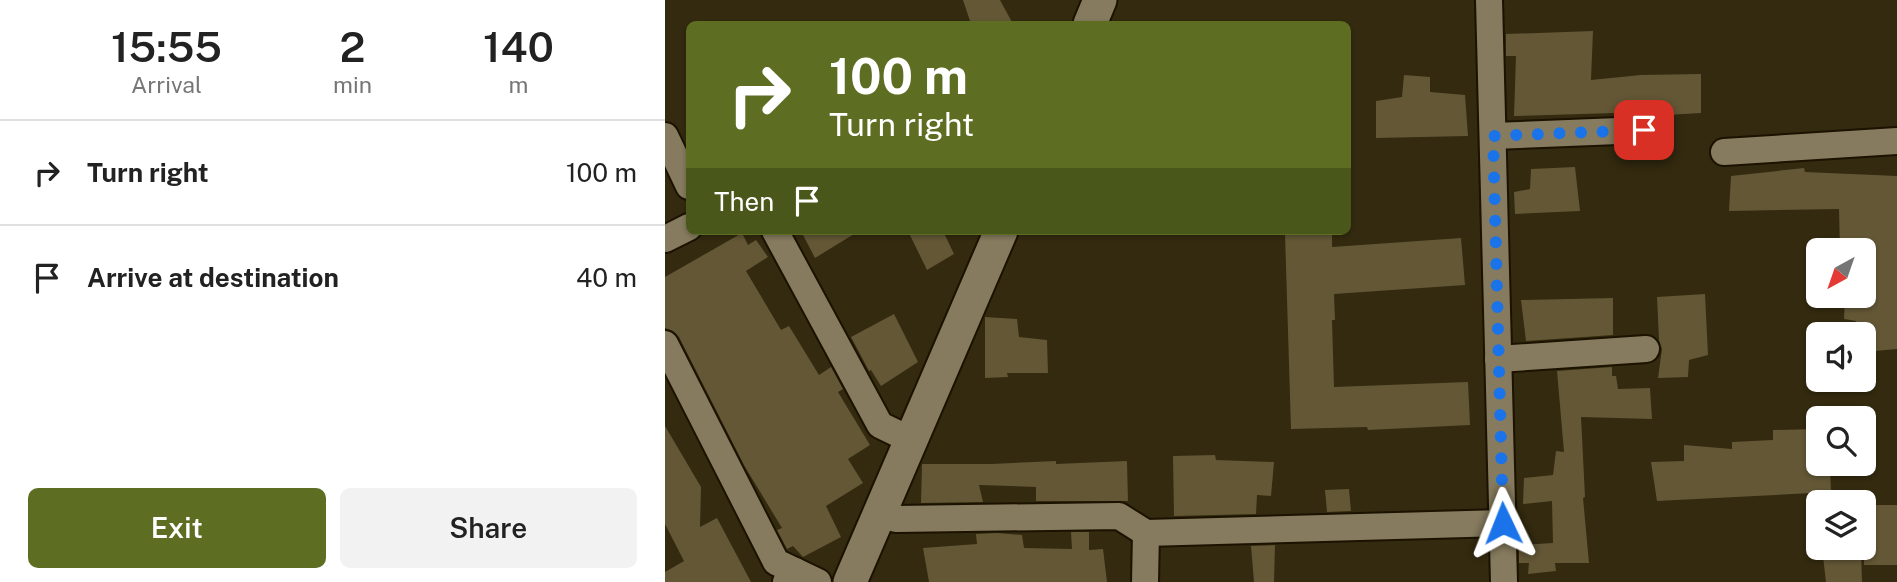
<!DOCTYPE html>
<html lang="en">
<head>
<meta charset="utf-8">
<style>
	body { margin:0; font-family:"Public Sans",sans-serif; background:#f2f2f2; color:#222; height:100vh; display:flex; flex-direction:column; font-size:26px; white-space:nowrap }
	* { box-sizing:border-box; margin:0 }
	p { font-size:23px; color:#767676 }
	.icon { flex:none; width:38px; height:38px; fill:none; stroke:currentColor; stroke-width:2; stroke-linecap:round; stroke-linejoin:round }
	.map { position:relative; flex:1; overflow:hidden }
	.side { display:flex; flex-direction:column; background:#fff; width:665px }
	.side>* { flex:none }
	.top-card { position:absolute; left:21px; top:21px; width:665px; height:214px; border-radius:10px; box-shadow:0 2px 5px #0004; background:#5d6d22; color:#fff; overflow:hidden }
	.needle { width:46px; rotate:220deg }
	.tools { position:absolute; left:1141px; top:238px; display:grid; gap:14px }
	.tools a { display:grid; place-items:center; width:70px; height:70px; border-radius:10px; background:#fff; box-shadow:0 2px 5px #0004; font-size:35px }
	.pin { position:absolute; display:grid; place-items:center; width:60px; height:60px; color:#fff; margin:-30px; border-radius:14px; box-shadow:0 4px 10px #0006 }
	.me { position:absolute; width:77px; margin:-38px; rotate:358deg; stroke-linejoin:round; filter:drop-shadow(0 0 5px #0008) }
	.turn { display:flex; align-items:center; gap:24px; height:147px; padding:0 28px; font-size:32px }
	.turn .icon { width:91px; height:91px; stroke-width:2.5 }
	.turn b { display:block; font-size:49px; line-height:60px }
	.then { display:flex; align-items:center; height:66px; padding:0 28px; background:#0003; gap:14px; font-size:26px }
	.eta { display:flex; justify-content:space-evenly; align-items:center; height:119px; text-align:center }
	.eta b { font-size:42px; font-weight:600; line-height:49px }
	.action { display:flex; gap:14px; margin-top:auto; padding:14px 28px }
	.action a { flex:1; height:80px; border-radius:10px; background:#5d6d22; color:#fff; font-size:28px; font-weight:600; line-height:80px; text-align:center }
	.action a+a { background:#f2f2f2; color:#222 }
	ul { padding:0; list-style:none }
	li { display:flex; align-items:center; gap:21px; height:105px; padding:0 28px; border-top:2px solid #e0e0e0 }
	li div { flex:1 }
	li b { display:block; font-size:26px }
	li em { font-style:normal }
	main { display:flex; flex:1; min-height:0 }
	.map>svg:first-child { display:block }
	.building { fill:#635736 }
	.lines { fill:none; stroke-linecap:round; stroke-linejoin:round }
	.minor-casing { stroke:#1b1200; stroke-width:30 }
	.tertiary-casing { stroke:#1b1200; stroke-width:37 }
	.minor { stroke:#867b5e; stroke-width:26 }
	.tertiary { stroke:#867b5e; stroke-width:33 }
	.route { stroke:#1a73e8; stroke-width:12; stroke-dasharray:0 21.6 }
</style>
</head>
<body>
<main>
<section class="side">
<div class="eta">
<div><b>15:55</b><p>Arrival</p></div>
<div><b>2</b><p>min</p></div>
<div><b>140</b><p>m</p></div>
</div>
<ul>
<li><svg class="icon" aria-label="right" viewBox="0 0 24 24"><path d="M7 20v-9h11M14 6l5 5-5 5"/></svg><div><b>Turn right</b></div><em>100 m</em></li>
<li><svg class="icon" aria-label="arrive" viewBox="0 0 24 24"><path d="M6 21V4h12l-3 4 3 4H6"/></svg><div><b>Arrive at destination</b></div><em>40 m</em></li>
</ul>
<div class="action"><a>Exit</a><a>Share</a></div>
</section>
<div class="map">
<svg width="1232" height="582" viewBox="0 0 1232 582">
	<rect width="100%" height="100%" fill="#332a0f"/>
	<g class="building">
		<polygon points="298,0 335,0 348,24 306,24"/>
		<polygon points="928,31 926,80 976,75 1036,74 1036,113 985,116 983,112 849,116 851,56 841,56 841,34"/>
		<polygon points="739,75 765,77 765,92 800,95 803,136 711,138 711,101 737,97"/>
		<polygon points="910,167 915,211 850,214 849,192 865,189 866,169"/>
		<polygon points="1139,168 1140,172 1232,176 1232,349 1199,352 1199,334 1193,334 1191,321 1179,319 1180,296 1199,296 1199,250 1175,250 1174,209 1064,211 1066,176"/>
		<polygon points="136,231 194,231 150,258"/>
		<polygon points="243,231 278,231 289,254 262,270"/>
		<polygon points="667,232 667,247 796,238 800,285 669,294 670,320 667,320 669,387 803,382 805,425 703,430 702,427 626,429 620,234"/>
		<polygon points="77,233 83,245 91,240 103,257 81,271 116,330 124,326 154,375 166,367 178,389 173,392 205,445 183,459 198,483 161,506 176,537 138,557 128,546 122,549 112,530 117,528 80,467 14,337 8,331 0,328 0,277"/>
		<polygon points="1040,294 1043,355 1024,360 1023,377 993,378 997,349 994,340 992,297"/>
		<polygon points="948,298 948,335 861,341 856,300"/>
		<polygon points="229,314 253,362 216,386 206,370 204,371 186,337"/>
		<polygon points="320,317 352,319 354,337 382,340 383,373 342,373 343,377 320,378"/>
		<polygon points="947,367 947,376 951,376 953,389 985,388 987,419 916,417 920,497 918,498 924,563 890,563 891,571 863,574 864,563 854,563 854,545 888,543 887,501 858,504 859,478 888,475 891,451 899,452 892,371"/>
		<polygon points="0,426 36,487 35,527 52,518 86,582 0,582 0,572 19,561 0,524"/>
		<polygon points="1153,429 1153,464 1165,464 1166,492 992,501 986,462 1019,461 1019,445 1067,449 1067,442 1108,440 1108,430"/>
		<polygon points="550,455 551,460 609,462 606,496 592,495 591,514 509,516 508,456"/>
		<polygon points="391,461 391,464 462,461 463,501 371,501 371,487 314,485 318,502 256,503 257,464 326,464"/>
		<polygon points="684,489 686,511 662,512 660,490"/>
		<polygon points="1200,505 1232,505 1232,565 1199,565"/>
		<polygon points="406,532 424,532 424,550 438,549 442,582 264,582 258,548 312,544 311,534 332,533 357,535 359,548 407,549"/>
		<polygon points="610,545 609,582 589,582 586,546"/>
		<polygon points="1157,548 1196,548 1197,582 1161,582"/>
	</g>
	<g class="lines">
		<g class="minor-casing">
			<g id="minor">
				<polyline points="824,0 839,582"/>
				<polyline points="0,136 24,186"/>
				<polyline points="828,136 979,130"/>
				<polyline points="1059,152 1232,141"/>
				<polyline points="110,231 215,425 246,440"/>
				<polyline points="0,239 24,227"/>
				<polyline points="0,344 111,562 130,571 126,579 121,582"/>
				<polyline points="833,359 981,349"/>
				<polyline points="214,513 231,519 454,516 481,533 838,523"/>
				<polyline points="130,571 153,582"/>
				<polyline points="480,582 481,533"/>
			</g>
		</g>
		<g class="tertiary-casing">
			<g id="tertiary">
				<polyline points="425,24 435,0"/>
				<polyline points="185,582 336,231"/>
			</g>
		</g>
		<use href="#minor" class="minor"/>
		<use href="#tertiary" class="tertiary"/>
	</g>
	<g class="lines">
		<polyline class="route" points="838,523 828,136 979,130"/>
	</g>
</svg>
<div class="tools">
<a><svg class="needle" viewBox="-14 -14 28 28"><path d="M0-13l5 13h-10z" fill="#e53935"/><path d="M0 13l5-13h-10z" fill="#767676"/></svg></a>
<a><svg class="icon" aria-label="sound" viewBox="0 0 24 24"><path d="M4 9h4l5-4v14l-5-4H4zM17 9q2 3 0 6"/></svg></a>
<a><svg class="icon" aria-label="search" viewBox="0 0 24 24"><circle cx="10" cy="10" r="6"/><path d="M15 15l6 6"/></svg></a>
<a><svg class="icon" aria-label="layers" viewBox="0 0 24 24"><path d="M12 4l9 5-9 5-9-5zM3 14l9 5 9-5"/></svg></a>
</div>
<div class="pin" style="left:979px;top:130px;background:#d93025"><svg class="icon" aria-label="arrive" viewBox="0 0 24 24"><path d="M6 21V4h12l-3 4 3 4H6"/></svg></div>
<svg class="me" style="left:838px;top:523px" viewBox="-20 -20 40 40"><path d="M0-17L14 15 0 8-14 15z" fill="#1a73e8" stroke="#fff" stroke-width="4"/></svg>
<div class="top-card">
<div class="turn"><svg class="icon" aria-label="right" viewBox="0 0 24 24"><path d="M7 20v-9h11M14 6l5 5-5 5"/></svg><div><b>100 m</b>Turn right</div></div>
<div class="then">Then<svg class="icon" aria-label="arrive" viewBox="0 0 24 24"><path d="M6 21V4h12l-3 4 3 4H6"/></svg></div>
</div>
</div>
</main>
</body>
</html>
